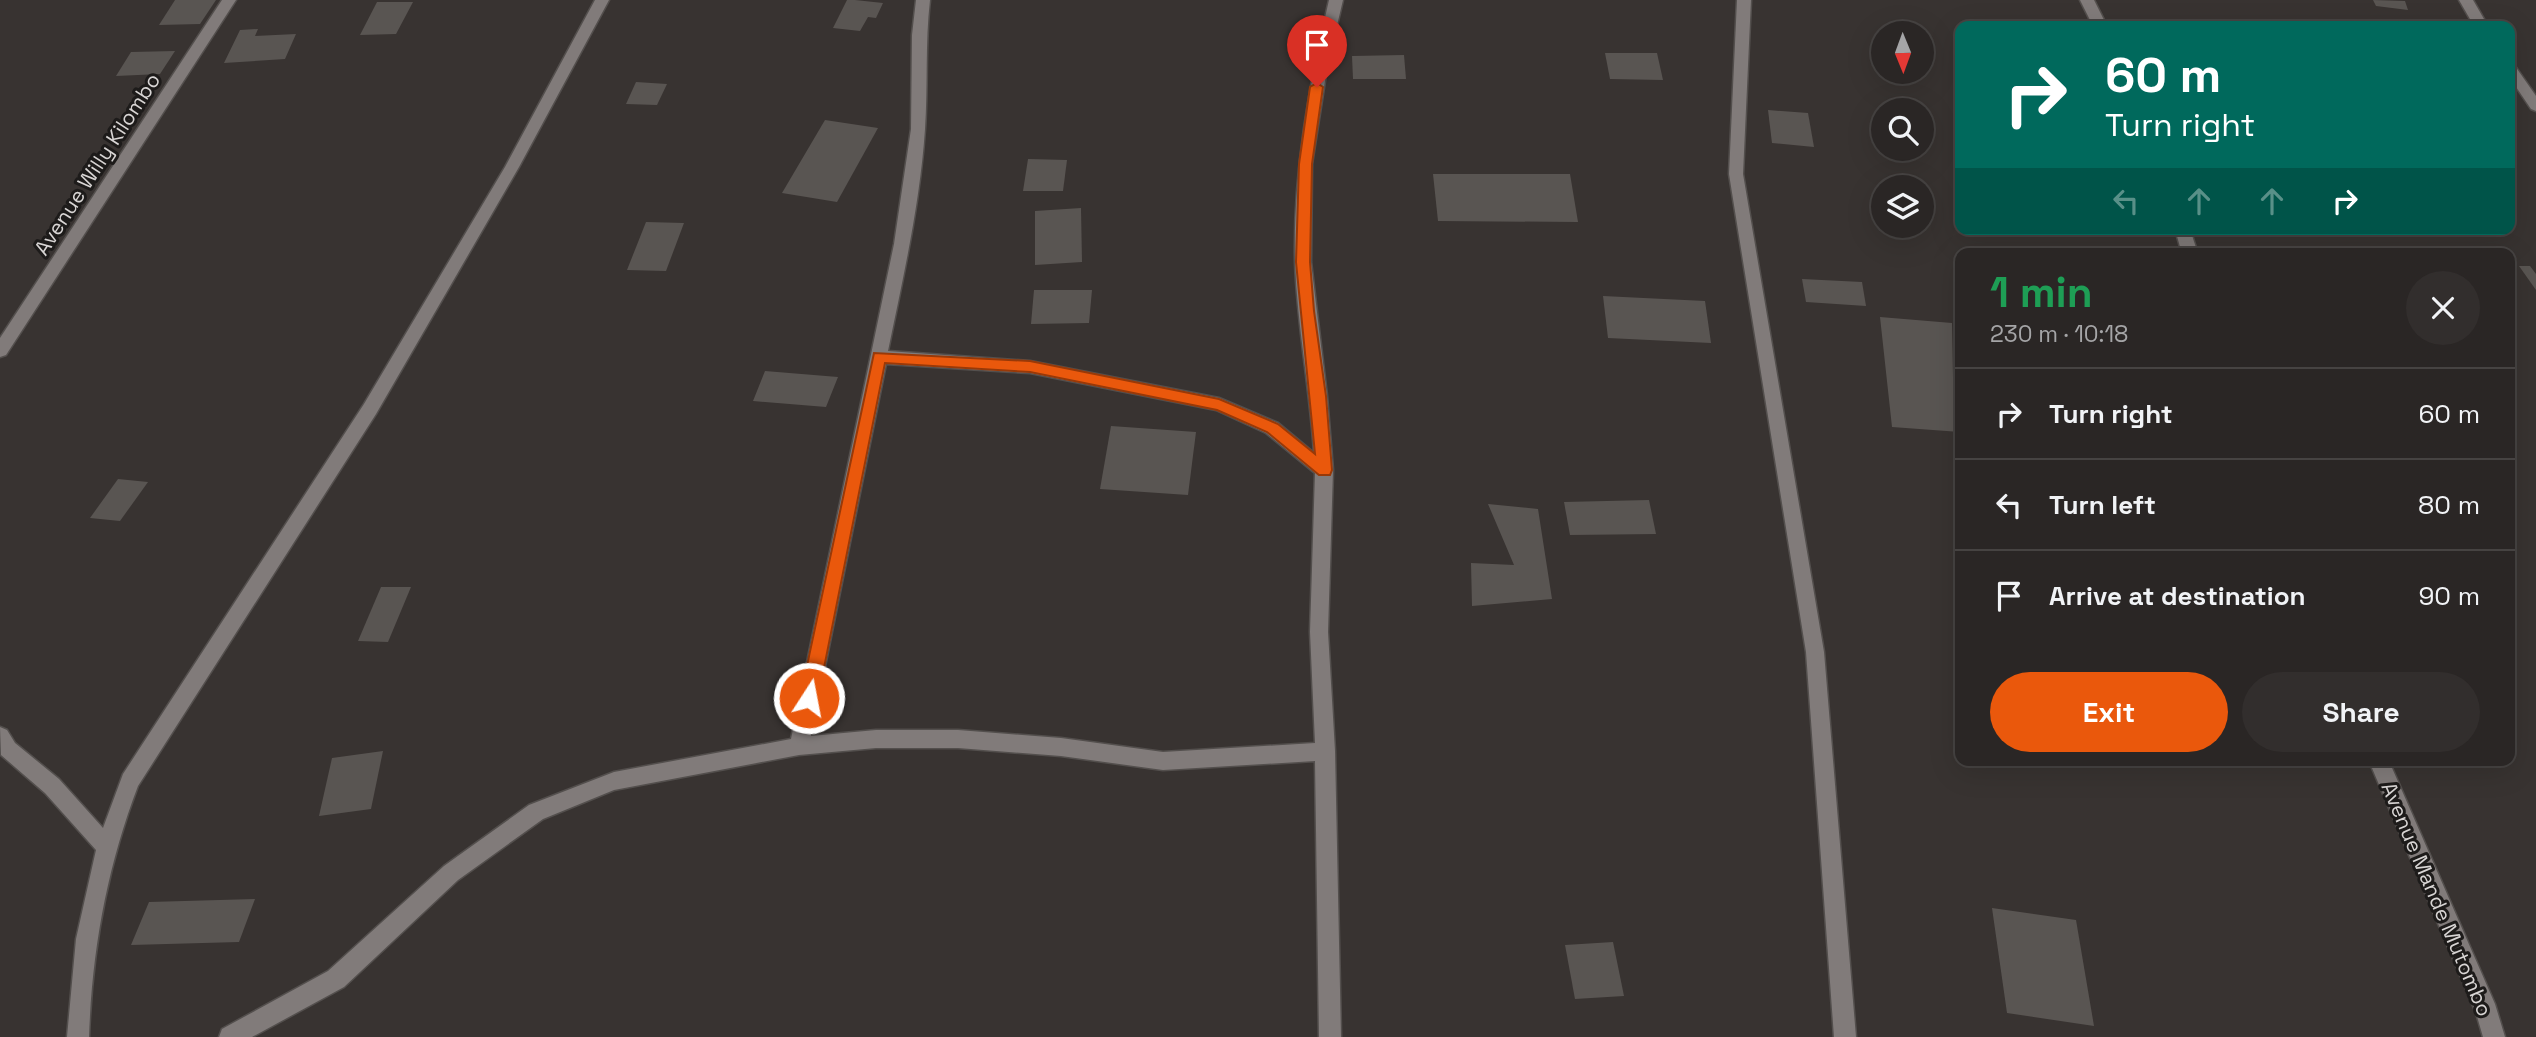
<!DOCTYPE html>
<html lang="en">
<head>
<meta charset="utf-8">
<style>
	body { margin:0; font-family:"Space Grotesk",sans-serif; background:#322e2d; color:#f1f3f6; height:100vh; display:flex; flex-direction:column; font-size:26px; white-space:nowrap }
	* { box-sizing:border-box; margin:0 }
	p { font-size:23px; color:#a5a5a7 }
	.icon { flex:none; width:38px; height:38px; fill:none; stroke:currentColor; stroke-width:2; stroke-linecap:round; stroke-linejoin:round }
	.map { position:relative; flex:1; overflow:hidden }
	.side { position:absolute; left:1955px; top:248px; width:560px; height:518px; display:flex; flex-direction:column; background:#2a2625; border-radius:14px; box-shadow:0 7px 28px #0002,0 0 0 2px #464342 }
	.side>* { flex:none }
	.top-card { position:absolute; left:1955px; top:21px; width:560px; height:214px; border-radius:14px; box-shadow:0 7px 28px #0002,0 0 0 2px #464342; background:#00695c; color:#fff; overflow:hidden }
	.needle { width:46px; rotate:179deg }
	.buttons { position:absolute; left:1871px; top:21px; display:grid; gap:14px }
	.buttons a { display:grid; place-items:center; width:63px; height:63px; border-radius:50%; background:#2a2625; box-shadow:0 7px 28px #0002,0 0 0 2px #464342; font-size:35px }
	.pin { position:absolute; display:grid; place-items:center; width:60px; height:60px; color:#fff; margin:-72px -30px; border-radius:50% 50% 50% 0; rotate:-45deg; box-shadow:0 0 7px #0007 }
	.pin .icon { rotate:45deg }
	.me { position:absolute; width:77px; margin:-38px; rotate:11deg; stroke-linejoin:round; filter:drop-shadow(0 0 5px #0008) }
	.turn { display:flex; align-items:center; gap:24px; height:147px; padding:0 35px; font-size:32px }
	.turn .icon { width:91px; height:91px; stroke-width:2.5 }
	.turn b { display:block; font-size:49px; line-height:60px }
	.lanes { display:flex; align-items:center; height:66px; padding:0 35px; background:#0003; justify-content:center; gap:35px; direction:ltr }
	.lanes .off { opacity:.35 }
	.round { display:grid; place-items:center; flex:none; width:74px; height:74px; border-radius:37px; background:#322e2d }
	.summary { display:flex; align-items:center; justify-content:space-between; height:119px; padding:0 35px }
	h1 { font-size:42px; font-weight:700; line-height:52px; color:#1e9e55 }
	.cta { display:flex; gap:14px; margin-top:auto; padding:14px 35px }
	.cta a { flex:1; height:80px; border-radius:42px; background:#ea580c; color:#fff; font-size:28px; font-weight:700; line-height:80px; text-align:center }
	.cta a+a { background:#322e2d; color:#f1f3f6 }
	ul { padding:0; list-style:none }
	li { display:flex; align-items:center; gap:21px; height:91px; padding:0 35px; border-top:2px solid #464342 }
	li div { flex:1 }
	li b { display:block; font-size:26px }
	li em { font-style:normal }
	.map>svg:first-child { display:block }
	.building { fill:#595552 }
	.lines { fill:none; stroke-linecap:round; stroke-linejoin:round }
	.minor-casing { stroke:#534f4d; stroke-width:3 }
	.minor { fill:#817b7a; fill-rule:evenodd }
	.route { fill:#ea580c; stroke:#983908; stroke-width:2 }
	.labels { text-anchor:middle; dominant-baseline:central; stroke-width:6; stroke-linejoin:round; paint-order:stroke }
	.street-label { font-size:21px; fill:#d8d5d4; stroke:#1d1b1a }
</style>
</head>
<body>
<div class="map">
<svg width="2536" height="1037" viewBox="0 0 2536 1037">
	<rect width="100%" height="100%" fill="#383331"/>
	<g class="building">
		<polygon points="175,0 216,0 200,24 159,25"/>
		<polygon points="847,0 855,0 883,3 876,18 868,17 860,31 833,28"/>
		<polygon points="2373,0 2405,1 2408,10 2376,6"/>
		<polygon points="377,2 413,2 396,34 360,35"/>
		<polygon points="258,29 255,36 296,34 285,59 224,63 240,30"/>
		<polygon points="175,51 160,74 116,76 131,52"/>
		<polygon points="1605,53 1657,53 1663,80 1610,79"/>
		<polygon points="1404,55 1406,79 1353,79 1352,56"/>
		<polygon points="636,82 667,84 657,105 626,104"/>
		<polygon points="1768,110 1808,113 1814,147 1772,143"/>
		<polygon points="825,120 878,128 837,202 782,193"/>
		<polygon points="1028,159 1067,160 1063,191 1023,191"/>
		<polygon points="1433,174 1570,174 1578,222 1438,221"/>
		<polygon points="1081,208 1082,262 1035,265 1035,211"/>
		<polygon points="646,222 684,223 666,271 627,270"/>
		<polygon points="2519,266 2530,266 2536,274 2536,290"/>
		<polygon points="1802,279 1862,282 1866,306 1806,302"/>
		<polygon points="1034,290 1092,290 1089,323 1031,324"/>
		<polygon points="1603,296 1705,301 1711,343 1608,338"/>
		<polygon points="1880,317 1952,323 1953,377 1960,379 1960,432 1892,427"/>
		<polygon points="765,371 838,377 826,407 753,401"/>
		<polygon points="1111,426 1196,432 1188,495 1100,489"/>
		<polygon points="118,479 148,482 120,521 90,518"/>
		<polygon points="1649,500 1656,534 1570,535 1564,502"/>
		<polygon points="1488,504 1538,509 1552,599 1472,606 1471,563 1514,565"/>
		<polygon points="381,587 411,587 388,642 358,641"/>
		<polygon points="383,751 371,809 319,816 332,758"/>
		<polygon points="255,899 239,942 131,945 149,902"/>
		<polygon points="1992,908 2076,920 2094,1026 2007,1013"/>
		<polygon points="1613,942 1624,996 1575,999 1565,945"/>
	</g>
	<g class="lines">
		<g class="minor-casing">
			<g id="minor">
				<polygon points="222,0 236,0 6,355 0,357 0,338"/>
				<path d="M595 0H609L519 167 376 414 138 786C107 867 92 950 89 1037H67L76 939 96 850 45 793 1 755 0 727 7 730 15 743 59 779 103 828 123 774 364 404 505 167Z"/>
				<path d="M916 0H930C925 43 928 86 925 129 920 204 903 278 888 351L1030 361 1219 398 1278 423 1314 453C1310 389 1297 326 1295 262 1293 173 1309 87 1329 0H1343L1327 68 1312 164 1311 262 1327 396 1333 470 1328 632 1335 751 1341 1037H1319L1315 761 1163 770 1061 756 958 748H876L799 755 614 790 543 819 458 880 344 987 252 1037H219L222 1029 328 971 444 866 529 805 614 772 791 739 894 244 911 129 912 35ZM886 364 1030 373 1216 410 1266 433 1315 473 1310 632 1315 743 1163 752 1061 738 958 730H876L811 736Z"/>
				<polygon points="1737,0 1751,0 1743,174 1824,652 1856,1037 1834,1037 1806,652 1729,174"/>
				<polygon points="2080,0 2094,0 2107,26 2093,26"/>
				<polygon points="2459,0 2473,0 2488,26 2474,26"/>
				<polygon points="2510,65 2515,66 2536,96 2536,111 2531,109 2510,78"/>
				<polygon points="2175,229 2190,229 2198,254 2182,254"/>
				<polygon points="2369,761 2389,761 2495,1004 2505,1037 2483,1037 2476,1013"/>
			</g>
		</g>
		<use href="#minor" class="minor"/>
	</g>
	<polygon class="route" points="1317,83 1323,87 1312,164 1310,262 1314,311 1326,396 1332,470 1330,475 1319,475 1267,432 1217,410 1030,372 885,363 818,698 815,704 809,706 803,704 800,698 874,353 1030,361 1219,399 1278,424 1315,454 1296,262 1299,164 1310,87"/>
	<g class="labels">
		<g class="street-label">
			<text transform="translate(97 164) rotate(-57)">Avenue Willy Kilombo</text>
			<text transform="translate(2437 899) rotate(67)">Avenue Mande Mutombo</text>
		</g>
	</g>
</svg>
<div class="buttons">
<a><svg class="needle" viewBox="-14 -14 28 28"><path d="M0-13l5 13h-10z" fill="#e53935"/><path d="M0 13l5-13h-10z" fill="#a5a5a7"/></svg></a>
<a><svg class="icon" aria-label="search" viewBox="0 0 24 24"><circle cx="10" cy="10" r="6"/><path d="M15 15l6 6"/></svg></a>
<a><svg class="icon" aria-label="layers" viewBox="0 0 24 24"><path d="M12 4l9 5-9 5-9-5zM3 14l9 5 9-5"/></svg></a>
</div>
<div class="pin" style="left:1317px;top:87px;background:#d93025"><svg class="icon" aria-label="arrive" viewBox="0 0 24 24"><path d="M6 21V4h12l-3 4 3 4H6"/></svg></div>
<svg class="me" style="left:809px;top:698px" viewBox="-20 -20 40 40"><circle r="17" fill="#ea580c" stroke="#fff" stroke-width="3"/><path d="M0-11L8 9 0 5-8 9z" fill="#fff"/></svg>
<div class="top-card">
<div class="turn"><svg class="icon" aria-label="right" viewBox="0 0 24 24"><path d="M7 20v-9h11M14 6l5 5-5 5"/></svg><div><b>60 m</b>Turn right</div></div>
<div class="lanes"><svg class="icon off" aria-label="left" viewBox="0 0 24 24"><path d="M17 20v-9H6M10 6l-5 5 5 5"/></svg><svg class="icon off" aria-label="ahead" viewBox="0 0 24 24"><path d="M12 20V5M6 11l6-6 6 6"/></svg><svg class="icon off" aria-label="ahead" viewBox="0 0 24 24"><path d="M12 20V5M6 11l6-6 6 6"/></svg><svg class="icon" aria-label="right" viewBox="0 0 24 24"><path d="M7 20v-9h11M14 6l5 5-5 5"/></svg></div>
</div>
<section class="side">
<div class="summary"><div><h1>1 min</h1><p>230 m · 10:18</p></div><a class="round"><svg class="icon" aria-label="close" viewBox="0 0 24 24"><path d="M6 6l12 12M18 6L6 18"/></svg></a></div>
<ul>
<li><svg class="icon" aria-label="right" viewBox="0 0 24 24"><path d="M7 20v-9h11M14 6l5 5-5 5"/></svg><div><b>Turn right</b></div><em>60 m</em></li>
<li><svg class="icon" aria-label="left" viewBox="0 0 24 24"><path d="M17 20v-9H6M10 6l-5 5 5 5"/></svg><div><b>Turn left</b></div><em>80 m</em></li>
<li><svg class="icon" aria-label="arrive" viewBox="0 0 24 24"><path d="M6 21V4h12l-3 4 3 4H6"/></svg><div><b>Arrive at destination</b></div><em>90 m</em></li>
</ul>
<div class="cta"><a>Exit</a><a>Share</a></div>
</section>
</div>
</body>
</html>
